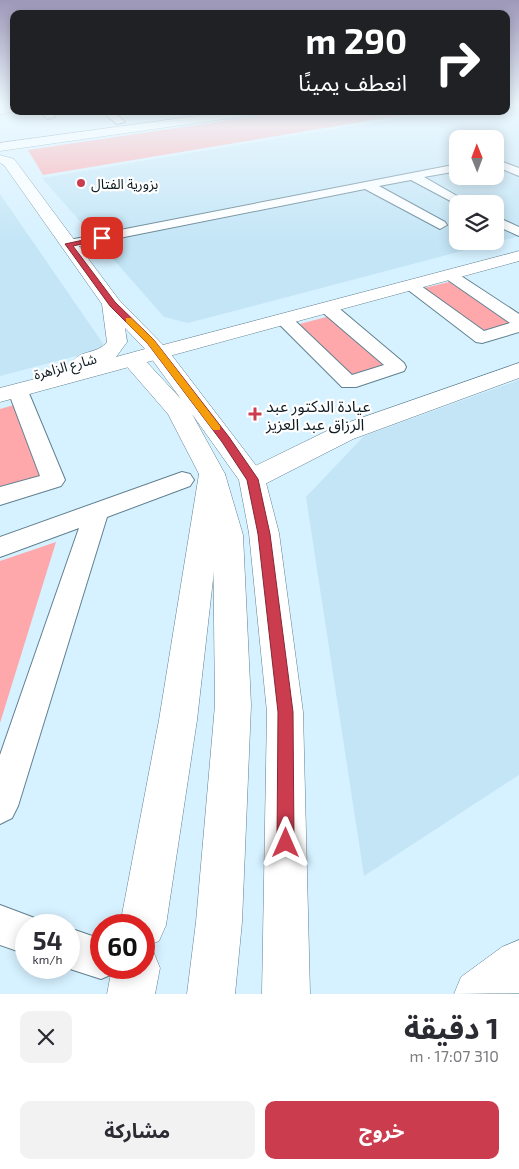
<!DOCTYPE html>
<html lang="ar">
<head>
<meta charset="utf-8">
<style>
	body { margin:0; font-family:"Exo 2","Noto Sans Arabic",sans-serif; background:#f2f2f3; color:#2b2b33; direction:rtl; height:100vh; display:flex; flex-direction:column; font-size:19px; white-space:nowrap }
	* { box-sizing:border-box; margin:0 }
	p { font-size:16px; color:#7c7c81 }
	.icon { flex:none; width:28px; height:28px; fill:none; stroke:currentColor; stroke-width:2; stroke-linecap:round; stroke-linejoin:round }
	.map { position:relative; height:994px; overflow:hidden; direction:ltr }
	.details { display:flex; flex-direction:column; background:#fff; flex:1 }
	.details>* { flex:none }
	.guide { position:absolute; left:10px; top:10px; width:500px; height:105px; border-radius:10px; box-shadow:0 2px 12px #0003; direction:rtl; background:#202124; color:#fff; overflow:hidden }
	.needle { width:32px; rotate:359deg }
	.fabs { position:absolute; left:449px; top:130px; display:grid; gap:10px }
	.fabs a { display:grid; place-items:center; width:55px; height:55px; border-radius:10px; background:#fff; box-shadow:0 2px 12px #0003; font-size:25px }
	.speed { position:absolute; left:15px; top:914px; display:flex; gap:10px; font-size:25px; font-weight:700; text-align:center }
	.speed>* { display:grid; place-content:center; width:65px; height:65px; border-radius:50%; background:#fff; box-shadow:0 2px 12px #0003; line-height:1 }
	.speed small { font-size:12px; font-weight:400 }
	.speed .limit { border:8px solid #d22; background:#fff; color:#111 }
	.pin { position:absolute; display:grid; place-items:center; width:42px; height:42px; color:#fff; margin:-21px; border-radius:10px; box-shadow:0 2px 8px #0006 }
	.me { position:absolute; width:55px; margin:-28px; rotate:0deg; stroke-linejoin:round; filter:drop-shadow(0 0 4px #0008) }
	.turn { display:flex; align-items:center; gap:18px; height:105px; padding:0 20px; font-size:22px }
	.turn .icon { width:65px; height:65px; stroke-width:2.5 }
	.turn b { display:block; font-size:35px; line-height:42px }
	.round { display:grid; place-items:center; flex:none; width:52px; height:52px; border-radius:10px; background:#f2f2f3 }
	.summary { display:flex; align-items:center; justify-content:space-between; height:85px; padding:0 20px }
	h1 { font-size:30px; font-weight:700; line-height:38px }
	.primary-button { display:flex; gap:10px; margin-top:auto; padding:10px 20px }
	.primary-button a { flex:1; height:58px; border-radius:10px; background:#cc3c4f; color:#fff; font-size:20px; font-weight:700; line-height:58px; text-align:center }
	.primary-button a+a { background:#f2f2f3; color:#2b2b33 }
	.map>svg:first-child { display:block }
	.built { fill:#c3e5f6; fill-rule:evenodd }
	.green { fill:#fea8ab }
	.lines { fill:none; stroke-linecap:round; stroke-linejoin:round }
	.minor-casing { stroke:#618190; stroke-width:2 }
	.tertiary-casing { stroke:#618190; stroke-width:1 }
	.secondary-casing { stroke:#618190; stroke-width:1 }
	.primary-casing { stroke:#618190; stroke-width:1 }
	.minor { fill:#fff; fill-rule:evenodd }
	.tertiary { fill:#fff; fill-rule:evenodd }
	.secondary { fill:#fff; fill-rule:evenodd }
	.primary { fill:#fff; fill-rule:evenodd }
	.route { fill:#cc3c4f; stroke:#852733 }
	.slow { fill:#f59e0b }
	.poi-dot { fill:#cc3c4f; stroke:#fff; stroke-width:2 }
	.labels { text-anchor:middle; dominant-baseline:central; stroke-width:4.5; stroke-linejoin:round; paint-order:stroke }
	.far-poi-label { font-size:14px; fill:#0f1c22; stroke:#fff; text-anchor:start }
	.far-street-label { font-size:14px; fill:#0f1c22; stroke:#fff }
	.poi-label { font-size:16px; fill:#0f1c22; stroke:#fff; text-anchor:start }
</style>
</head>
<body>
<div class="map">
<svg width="519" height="994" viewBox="0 0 519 994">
	<rect width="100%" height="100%" fill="#d6f1ff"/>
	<g class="built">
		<path d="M506 104H519V236L188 323 164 317 42 178 441 111H506ZM458 139H495V176H458ZM458 204H495V241H458Z"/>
		<polygon points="0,194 106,348 0,376"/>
		<polygon points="519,380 519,775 364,876 306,497 364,436"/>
	</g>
	<g class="green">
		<polygon points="289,111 427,111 43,175 28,150"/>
		<polygon points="449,282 514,324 482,334 420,289"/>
		<polygon points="330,316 388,367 350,378 296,325"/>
		<polygon points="14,405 42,479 0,492 0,409"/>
		<polygon points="56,542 0,723 0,561"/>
	</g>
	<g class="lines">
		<g class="minor-casing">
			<g id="minor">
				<polygon points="14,105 14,111 0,114 0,108"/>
				<polygon points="41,111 51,111 55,117 47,119"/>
				<polygon points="101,111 112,111 125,122 117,124"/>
				<polygon points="495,159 519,168 519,176 495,166"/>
				<polygon points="458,164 458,171 424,177 471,204 458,205 411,180 379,186 445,222 447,225 440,229 365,189 69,248 62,244 69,240"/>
				<polygon points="495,216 519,227 519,236 495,225"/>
				<polygon points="450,270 455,272 519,314 519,332 482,343 476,342 403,286 405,283 417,283 484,331 510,323 445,278 442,275"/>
				<polygon points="328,303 334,304 404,363 406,367 404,371 356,387 342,387 275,320 278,316 290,316 352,375 384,365 322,312 320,308 322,304"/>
				<polygon points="18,385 25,387 28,391 65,480 61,486 0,505 0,487 40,476 8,391 11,387"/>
				<polygon points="182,472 190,474 194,480 190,486 107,517 18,806 12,818 0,824 0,755 79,528 0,557 0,537"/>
				<polygon points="0,905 40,920 42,925 26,925 26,954 0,945"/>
				<polygon points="69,928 101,939 101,968 118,968 115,973 101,979 67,968"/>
			</g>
		</g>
		<g class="tertiary-casing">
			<g id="tertiary">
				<polygon points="519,363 519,378 353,439 261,486 252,488 243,486 239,479 243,472 335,427"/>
				<polygon points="212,465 221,468 225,474 197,720 166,925 159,941 144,947 153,951 160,968 155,994 107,994 112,968 144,968 144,925 120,925 159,720 199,474 203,468"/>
				<polygon points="519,940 519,993 454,994 461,977 502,947"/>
			</g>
		</g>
		<g class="secondary-casing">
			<path id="secondary" d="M0 155 14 159 119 300 163 345 519 251V261L0 402V388L81 367 73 361C81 350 98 354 107 342L102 304 4 165 0 163ZM125 328 145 349 116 357 127 342Z"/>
		</g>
		<g class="primary-casing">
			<g id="primary">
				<polygon points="233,111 264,111 259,114 0,151 0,143"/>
				<polygon points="159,348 167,349 261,472 265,479 279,533 303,712 310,994 262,994 267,712 249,533 239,480 192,414 225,474 243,535 251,705 242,922 235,994 187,994 196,922 215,705 213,535 199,474 168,414 122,361 125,356 133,355 141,356 181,399 148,354 151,349"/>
			</g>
		</g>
		<use href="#minor" class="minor"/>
		<use href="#tertiary" class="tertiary"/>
		<use href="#secondary" class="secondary"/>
		<use href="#primary" class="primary"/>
	</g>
	<linearGradient id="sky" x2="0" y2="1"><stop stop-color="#9e98b9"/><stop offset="0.43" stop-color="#edf9ff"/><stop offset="1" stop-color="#edf9ff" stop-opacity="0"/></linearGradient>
	<rect width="519" height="244" fill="url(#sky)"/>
	<polygon class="route" points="102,236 104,239 73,246 115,302 154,340 229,437 258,479 270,534 293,712 294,843 292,849 286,852 279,849 277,843 278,712 258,534 247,480 222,442 148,344 110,306 65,244"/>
	<polygon class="slow" points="126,318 131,318 154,340 220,426 220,430 213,430 148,344 126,322"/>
	<g class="poi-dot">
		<circle cx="81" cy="183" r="5"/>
		<path d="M252.5 406.5h5v5h5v5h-5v5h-5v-5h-5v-5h5z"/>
	</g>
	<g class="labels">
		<g class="far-poi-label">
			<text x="91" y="183">بزورية الفتال</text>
		</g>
		<g class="far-street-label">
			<text transform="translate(65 366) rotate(-15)">شارع الزاهرة</text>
		</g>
		<g class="poi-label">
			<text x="266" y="405">عيادة الدكتور عبد<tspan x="266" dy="18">الرزاق عبد العزيز</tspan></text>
		</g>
	</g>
</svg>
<div class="fabs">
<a><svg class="needle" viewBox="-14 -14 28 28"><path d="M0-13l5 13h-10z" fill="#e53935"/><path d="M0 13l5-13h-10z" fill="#7c7c81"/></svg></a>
<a><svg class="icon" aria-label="layers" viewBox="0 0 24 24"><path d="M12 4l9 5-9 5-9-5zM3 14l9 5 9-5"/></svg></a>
</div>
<div class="speed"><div>54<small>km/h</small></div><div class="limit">60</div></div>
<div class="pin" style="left:102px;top:238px;background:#d93025"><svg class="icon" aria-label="arrive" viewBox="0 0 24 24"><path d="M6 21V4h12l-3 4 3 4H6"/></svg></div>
<svg class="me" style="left:286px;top:843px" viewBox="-20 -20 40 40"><path d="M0-17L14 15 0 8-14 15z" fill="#cc3c4f" stroke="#fff" stroke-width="4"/></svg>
<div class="guide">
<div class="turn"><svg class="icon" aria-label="right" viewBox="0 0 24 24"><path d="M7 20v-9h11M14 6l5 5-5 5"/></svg><div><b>290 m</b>انعطف يمينًا</div></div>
</div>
</div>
<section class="details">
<div class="summary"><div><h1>1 دقيقة</h1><p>310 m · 17:07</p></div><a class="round"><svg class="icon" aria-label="close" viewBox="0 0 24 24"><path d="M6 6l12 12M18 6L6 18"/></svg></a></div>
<div class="primary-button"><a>خروج</a><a>مشاركة</a></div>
</section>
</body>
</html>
